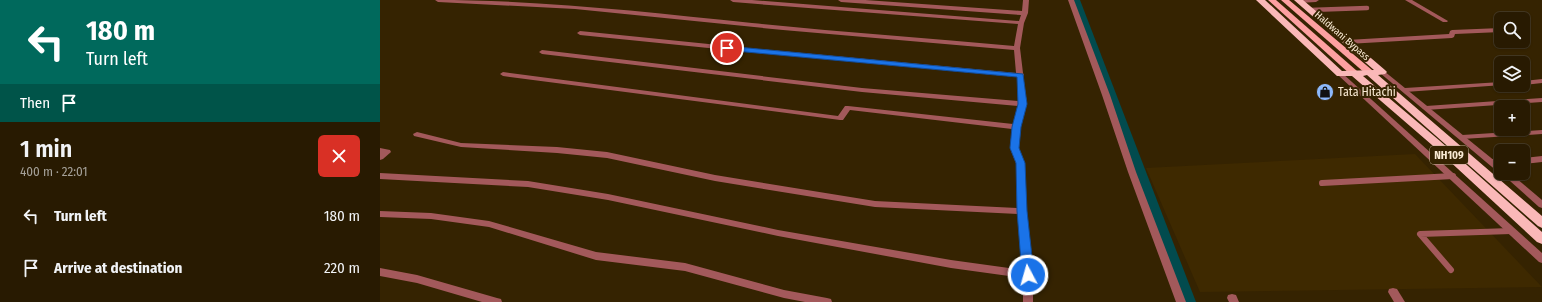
<!DOCTYPE html>
<html lang="en">
<head>
<meta charset="utf-8">
<style>
	body { margin:0; font-family:"Fira Sans Condensed",sans-serif; background:#30230b; color:#f1f3f6; height:100vh; display:flex; flex-direction:column; font-size:15px; white-space:nowrap }
	* { box-sizing:border-box; margin:0 }
	p { font-size:13px; color:#a5a199 }
	.icon { flex:none; width:22px; height:22px; fill:none; stroke:currentColor; stroke-width:2; stroke-linecap:round; stroke-linejoin:round }
	.map { position:relative; flex:1; overflow:hidden }
	.side { display:flex; flex-direction:column; background:#281a01; width:380px }
	.side>* { flex:none }
	.guide { background:#00695c; color:#fff; overflow:hidden }
	.fabs { position:absolute; left:1114px; top:12px; display:grid; gap:8px }
	.fabs a { display:grid; place-items:center; width:36px; height:36px; border-radius:6px; background:#281a01; box-shadow:0 1px 3px #0004,0 0 0 1px #443823; font-size:20px }
	.pin { position:absolute; display:grid; place-items:center; width:34px; height:34px; color:#fff; margin:-17px; border:2px solid #fff; border-radius:50%; box-shadow:0 1px 4px #0007 }
	.me { position:absolute; width:44px; margin:-22px; rotate:354deg; stroke-linejoin:round; filter:drop-shadow(0 0 3px #0008) }
	.turn { display:flex; align-items:center; gap:14px; height:84px; padding:0 20px; font-size:18px }
	.turn .icon { width:52px; height:52px; stroke-width:2.5 }
	.turn b { display:block; font-size:28px; line-height:34px }
	.then { display:flex; align-items:center; height:38px; padding:0 20px; background:#0003; gap:8px; font-size:15px }
	.round { display:grid; place-items:center; flex:none; width:42px; height:42px; border-radius:6px; background:#30230b }
	.headline { display:flex; align-items:center; justify-content:space-between; height:68px; padding:0 20px }
	h1 { font-size:24px; font-weight:600; line-height:30px }
	ul { padding:0; list-style:none }
	li { display:flex; align-items:center; gap:12px; height:52px; padding:0 20px }
	li div { flex:1 }
	li b { display:block; font-size:15px }
	li em { font-style:normal }
	main { display:flex; flex:1; min-height:0 }
	.map>svg:first-child { display:block }
	.built { fill:#3e2900 }
	.lines { fill:none; stroke-linecap:round; stroke-linejoin:round }
	.canal { fill:#024b4e; fill-rule:evenodd }
	.service-far1 { stroke:#a3595b; stroke-width:4.5 }
	.service { stroke:#a3595b; stroke-width:6 }
	.minor { fill:#a3595b; fill-rule:evenodd }
	.tertiary { fill:#a3595b; fill-rule:evenodd }
	.primary { fill:#fda0a1; fill-rule:evenodd }
	.trunk { fill:#fab8b8; fill-rule:evenodd }
	.route { fill:#1a73e8; stroke:#114b97 }
	.labels { text-anchor:middle; dominant-baseline:central; stroke-width:4; stroke-linejoin:round; paint-order:stroke }
	.far-street-label { font-size:10px; fill:#f9ead3; stroke:#352301 }
	.shield { fill:#352301; stroke:#beae94; stroke-width:1 }
	.shield-label { font-size:11px; font-weight:bold; fill:#f9ead3 }
	.poi-label { font-size:12px; fill:#f9ead3; stroke:#352301; text-anchor:start }
</style>
</head>
<body>
<main>
<section class="side">
<div class="guide">
<div class="turn"><svg class="icon" aria-label="left" viewBox="0 0 24 24"><path d="M17 20v-9H6M10 6l-5 5 5 5"/></svg><div><b>180 m</b>Turn left</div></div>
<div class="then">Then<svg class="icon" aria-label="arrive" viewBox="0 0 24 24"><path d="M6 21V4h12l-3 4 3 4H6"/></svg></div>
</div>
<div class="headline"><div><h1>1 min</h1><p>400 m · 22:01</p></div><a class="round" style="background:#d93025;color:#fff"><svg class="icon" aria-label="close" viewBox="0 0 24 24"><path d="M6 6l12 12M18 6L6 18"/></svg></a></div>
<ul>
<li><svg class="icon" aria-label="left" viewBox="0 0 24 24"><path d="M17 20v-9H6M10 6l-5 5 5 5"/></svg><div><b>Turn left</b></div><em>180 m</em></li>
<li><svg class="icon" aria-label="arrive" viewBox="0 0 24 24"><path d="M6 21V4h12l-3 4 3 4H6"/></svg><div><b>Arrive at destination</b></div><em>220 m</em></li>
</ul>
</section>
<div class="map">
<svg width="1162" height="302" viewBox="0 0 1162 302">
	<rect width="100%" height="100%" fill="#352301"/>
	<polygon class="built" points="1035,154 1162,287 820,292 766,168"/>
	<g class="lines">
		<polygon class="canal" points="692,0 700,0 816,302 800,302"/>
		<polyline class="service-far1" points="930,10 987,8"/>
		<g class="service">
			<polyline points="942,183 1073,176"/>
			<polyline points="1071,270 1040,234 1131,231"/>
		</g>
		<g class="minor">
			<path d="M55 0C161 0 266 12 372 23 459 32 547 38 634 46L638 24 389 5 353 2 350 0H372L639 21 641 15 461 2 458 0H485L642 11 643 0H649L648 13 644 23 640 48 643 73 644 75 643 76 647 104 640 127 638 148 644 163 646 211 653 275V302H643V278L571 268 398 236 228 200 148 187 0 179V173L148 181 228 194 398 230 571 260 643 270 638 214 495 207 335 181 227 158 177 153 81 147 34 136 33 134 37 132 81 143 177 147 227 152 335 175 495 201 637 208 636 163 630 148 632 129 470 110 463 120H460L123 76 120 74 123 72 458 116 465 106H468L633 124 639 106 482 92 162 54 159 52 162 50 482 88 639 101 637 77 378 53 200 35 197 33 200 31 378 49 636 73 634 50 403 30 195 9 58 2Z"/>
			<polygon points="688,0 694,0 730,95 756,172 806,302 796,302 748,172 722,95"/>
			<polygon points="917,0 939,0 936,2 919,3 917,2"/>
			<polygon points="1025,0 1032,0 1068,21 1067,22 1063,22"/>
			<polygon points="1121,28 1121,32 1075,34 1074,37 1072,38 967,44 964,42 967,40 1069,34 1070,31 1072,30"/>
			<polygon points="1162,79 1162,83 1143,85 1143,81"/>
			<polygon points="1121,82 1121,85 1123,85 1025,92 1021,90 1025,88"/>
			<polygon points="1162,98 1162,102 1046,110 1042,108 1046,106"/>
			<polygon points="1162,130 1162,134 1082,139 1078,137 1082,135"/>
			<polygon points="0,148 10,150 11,152 3,159 0,160"/>
			<polygon points="1162,156 1162,162 1143,164 1143,158"/>
			<polygon points="1112,159 1121,159 1121,165 1109,164 1108,162 1109,160"/>
			<polygon points="0,211 51,213 109,221 216,252 305,263 404,290 447,298 451,299 452,302 425,302 404,298 305,271 216,260 109,227 51,219 0,217"/>
			<polygon points="0,268 37,275 117,298 121,299 122,302 102,302 37,283 0,276"/>
			<polygon points="1013,288 1017,289 1025,302 1014,302 1008,292 1009,289"/>
			<polygon points="852,294 856,295 859,302 849,302 847,298 848,295"/>
		</g>
		<g class="tertiary">
			<polygon points="1002,70 1004,71 1121,166 1121,173 1118,172 1000,73 999,72"/>
			<polygon points="960,72 962,73 1162,253 1162,263 1159,262 958,75 958,73"/>
			<polygon points="1121,173 1130,173 1162,200 1162,208 1159,207"/>
		</g>
		<g class="primary">
			<polygon points="888,0 896,0 977,71 978,73 977,75 971,75"/>
			<polygon points="901,0 909,0 992,70 993,72 992,74 986,74"/>
		</g>
		<polygon class="trunk" points="876,0 885,0 962,71 994,70 914,0 923,0 1005,70 1007,72 1005,74 998,75 1162,216 1162,228 1158,226 987,75 983,76 1060,141 1162,232 1162,244 1157,242 1052,145 972,76 957,76"/>
	</g>
	<polygon class="route" points="347,46 643,74 647,104 641,127 639,148 645,163 647,211 654,275 652,278 648,279 644,278 642,275 637,211 636,163 630,148 632,127 638,104 637,77 344,50 343,48"/>
	<defs>
		<g id="shop-disc" transform="scale(0.9)"><circle r="9.5" fill="#8db9fc" stroke="#352301"/><path d="M-5-2.5h2.3a2.7 3.5 0 0 1 5.4 0H5L5.5 6h-11ZM-1.5-2.5h3a1.5 2.3 0 0 0-3 0Z" fill="#111"/></g>
	</defs>
	<g fill-rule="evenodd">
		<use href="#shop-disc" x="945" y="92"/>
	</g>
	<g class="labels">
		<g class="far-street-label">
			<text transform="translate(962 36) rotate(41)">Haldwani Bypass</text>
		</g>
		<rect class="shield" x="1050" y="146" width="38" height="18" rx="3"/>
		<g class="shield-label">
			<text x="1069" y="155">NH109</text>
		</g>
		<g class="poi-label">
			<text x="958" y="92">Tata Hitachi</text>
		</g>
	</g>
</svg>
<div class="fabs">
<a><svg class="icon" aria-label="search" viewBox="0 0 24 24"><circle cx="10" cy="10" r="6"/><path d="M15 15l6 6"/></svg></a>
<a><svg class="icon" aria-label="layers" viewBox="0 0 24 24"><path d="M12 4l9 5-9 5-9-5zM3 14l9 5 9-5"/></svg></a>
<a>+</a>
<a>−</a>
</div>
<div class="pin" style="left:347px;top:48px;background:#d93025"><svg class="icon" aria-label="arrive" viewBox="0 0 24 24"><path d="M6 21V4h12l-3 4 3 4H6"/></svg></div>
<svg class="me" style="left:648px;top:275px" viewBox="-20 -20 40 40"><circle r="17" fill="#1a73e8" stroke="#fff" stroke-width="3"/><path d="M0-11L8 9 0 5-8 9z" fill="#fff"/></svg>
</div>
</main>
</body>
</html>
